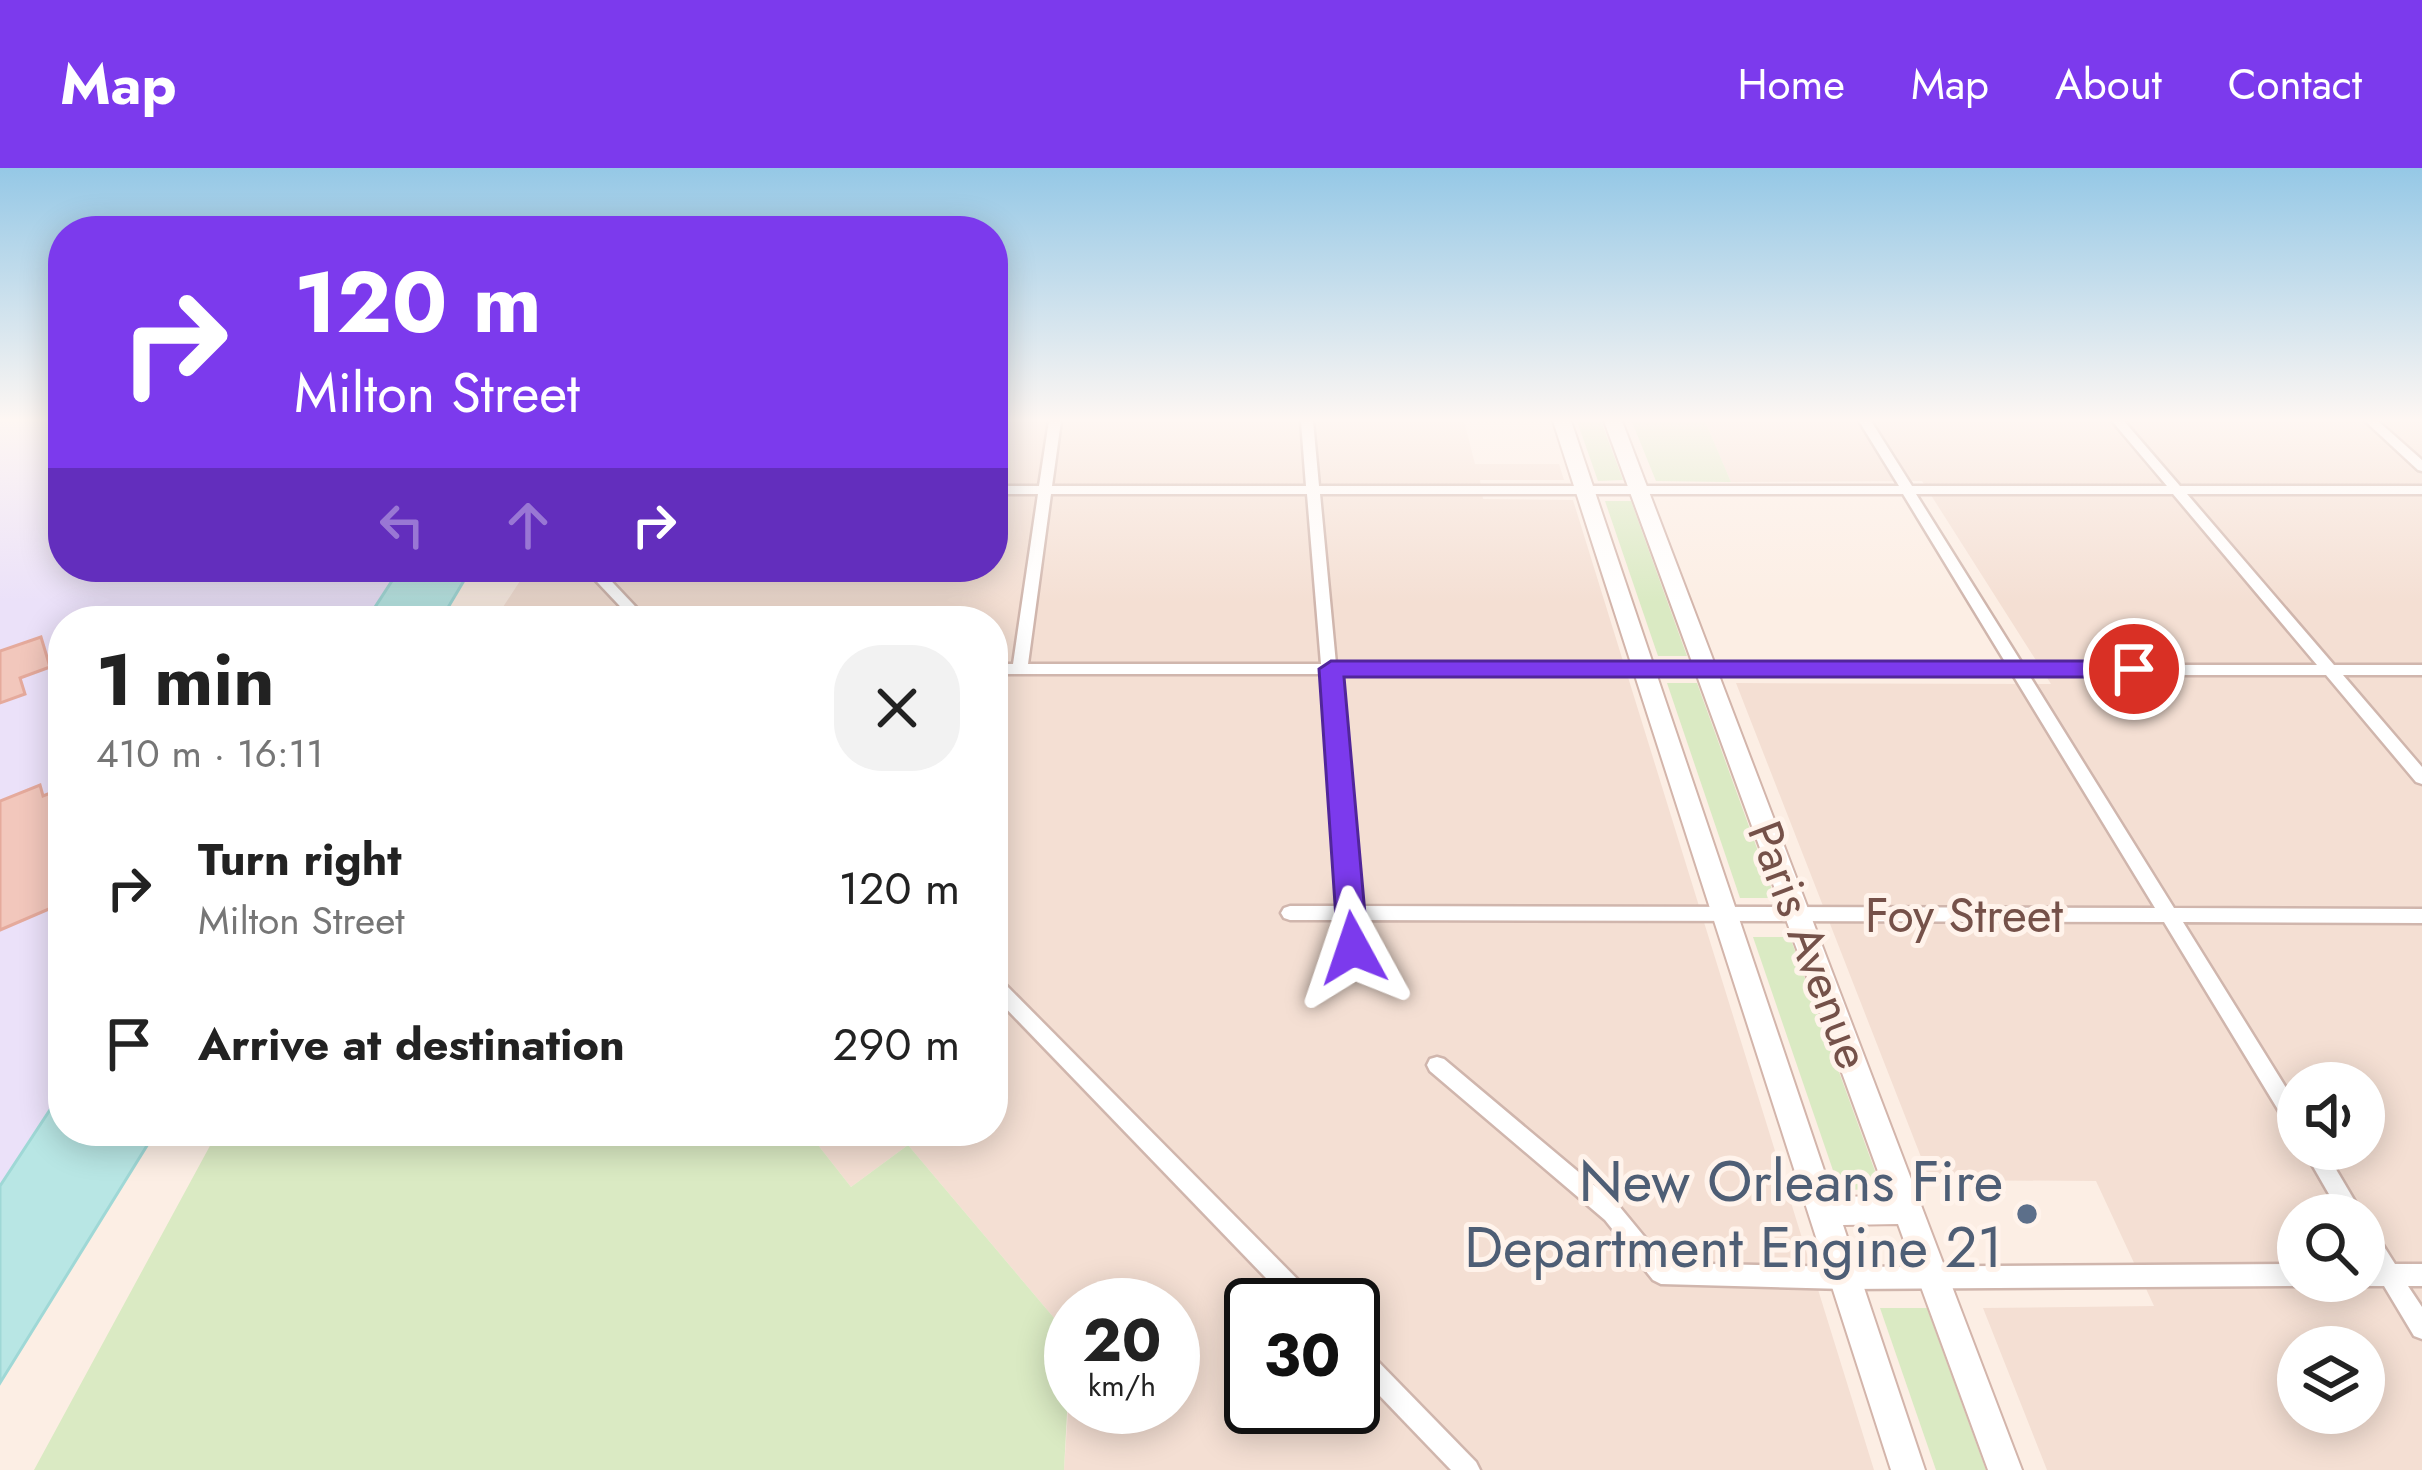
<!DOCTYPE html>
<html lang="en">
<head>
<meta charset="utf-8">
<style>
	body { margin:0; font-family:Jost,sans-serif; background:#f2f2f2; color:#222; height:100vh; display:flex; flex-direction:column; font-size:45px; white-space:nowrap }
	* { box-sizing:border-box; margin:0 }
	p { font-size:39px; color:#767676 }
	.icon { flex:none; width:66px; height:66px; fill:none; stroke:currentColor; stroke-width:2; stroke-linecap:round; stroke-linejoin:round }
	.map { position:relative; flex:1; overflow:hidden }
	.drawer { position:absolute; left:48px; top:438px; width:960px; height:540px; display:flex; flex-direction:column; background:#fff; border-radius:48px; box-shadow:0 6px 30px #0003 }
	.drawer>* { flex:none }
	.guide { position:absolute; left:48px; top:48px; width:960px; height:366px; border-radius:48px; box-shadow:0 6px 30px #0003; background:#7c3aed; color:#fff; overflow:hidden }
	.controls { position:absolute; left:2277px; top:894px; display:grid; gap:24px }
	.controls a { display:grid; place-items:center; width:108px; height:108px; border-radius:50%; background:#fff; box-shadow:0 6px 30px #0003; font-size:60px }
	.speed { position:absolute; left:1044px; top:1110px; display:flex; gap:24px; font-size:60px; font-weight:700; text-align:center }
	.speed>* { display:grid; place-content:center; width:156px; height:156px; border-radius:50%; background:#fff; box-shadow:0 6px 30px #0003; line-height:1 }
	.speed small { font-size:30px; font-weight:400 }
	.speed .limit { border:6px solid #111; border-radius:18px; background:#fff; color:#111 }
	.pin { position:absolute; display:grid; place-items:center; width:102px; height:102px; color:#fff; margin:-51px; border:6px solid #fff; border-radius:50%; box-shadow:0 3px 12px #0007 }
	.me { position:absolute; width:132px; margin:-66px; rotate:355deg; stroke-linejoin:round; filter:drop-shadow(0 0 9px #0008) }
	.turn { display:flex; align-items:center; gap:42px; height:252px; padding:0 48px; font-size:54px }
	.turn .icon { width:156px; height:156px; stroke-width:2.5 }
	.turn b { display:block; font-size:84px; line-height:102px }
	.lanes { display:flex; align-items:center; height:114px; padding:0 48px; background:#0003; justify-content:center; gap:60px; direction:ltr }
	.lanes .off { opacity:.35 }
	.round { display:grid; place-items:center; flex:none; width:126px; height:126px; border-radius:48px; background:#f2f2f2 }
	.head { display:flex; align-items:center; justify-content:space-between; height:204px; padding:0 48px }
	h1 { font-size:72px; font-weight:700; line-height:90px }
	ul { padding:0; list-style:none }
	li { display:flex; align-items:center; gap:36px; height:156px; padding:0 48px }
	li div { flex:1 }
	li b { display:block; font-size:45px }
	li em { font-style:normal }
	header { display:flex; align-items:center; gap:72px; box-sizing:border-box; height:168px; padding:0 60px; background:#7c3aed; color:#fff }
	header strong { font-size:57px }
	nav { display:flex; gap:66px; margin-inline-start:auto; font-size:42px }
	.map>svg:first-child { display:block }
	.residential { fill:#f4dfd3; fill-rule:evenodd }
	.education { fill:#ebe1f9 }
	.green { fill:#daeac3 }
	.water { fill:#b8e6e4; stroke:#9fd8d6; stroke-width:3 }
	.building { fill:#f2c7bc; stroke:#e5aa9c; stroke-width:3 }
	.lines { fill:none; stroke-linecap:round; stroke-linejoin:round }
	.street-casing { stroke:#d0b6ad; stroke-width:5 }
	.secondary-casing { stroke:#d3b5ab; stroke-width:4 }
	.street { fill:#fff; fill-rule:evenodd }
	.secondary { fill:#fff; fill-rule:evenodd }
	.route { fill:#7c3aed; stroke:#51269a; stroke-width:3 }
	.service-dot { fill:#5c6f8a; stroke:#fff3eb; stroke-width:4.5 }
	.labels { text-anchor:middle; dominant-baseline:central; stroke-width:10; stroke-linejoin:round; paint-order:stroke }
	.street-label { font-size:48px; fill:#755149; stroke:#fff3eb }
	.near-service-label { font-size:57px; fill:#4e5e75; stroke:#fff3eb; text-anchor:end }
</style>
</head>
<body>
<header>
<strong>Map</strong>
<nav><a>Home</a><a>Map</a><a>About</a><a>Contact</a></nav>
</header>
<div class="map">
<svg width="2422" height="1302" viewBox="0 0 2422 1302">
	<rect width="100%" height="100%" fill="#fceee4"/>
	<g class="residential">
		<path d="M993 253H1464L1475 296H1559L1564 312H1480L1483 331 1573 332 1874 1302H1064L1071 1200V1239H1173V1137H1071V1170L908 977 851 1019 818 977 838 963H993V453H494L529 399H993ZM1251 1137H1353V1239H1251Z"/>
		<path d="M1705 253H2422V1302H2047L1983 1140 2154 1138 2096 1013 1930 1012 1736 515 2051 516 1922 313 1731 314ZM2298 915H2364V981H2298ZM2298 1047H2364V1113H2298ZM2298 1179H2364V1245H2298Z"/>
	</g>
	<polygon class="education" points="0,253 63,253 63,399 401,399 366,453 63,453 63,922 0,1018"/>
	<g class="green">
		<polygon points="1577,253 1601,253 1623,312 1598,313"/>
		<polygon points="1705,253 1731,314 1656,313 1632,254"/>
		<polygon points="1605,333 1631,333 1687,488 1658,488"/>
		<polygon points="1667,515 1697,515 1775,730 1740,730"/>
		<polygon points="1753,769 1790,769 1879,1014 1875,1021 1847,1022 1837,1014"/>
		<polygon points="218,963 838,963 818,977 851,1019 908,977 1071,1170 1064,1302 34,1302"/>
		<polygon points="1880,1140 1927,1140 1986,1302 1936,1302"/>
	</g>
	<g class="water">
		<polygon points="401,399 472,399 440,453 366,453"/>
		<polygon points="63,922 63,963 156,963 0,1215 0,1018"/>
	</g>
	<g class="building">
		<polygon points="41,469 50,499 20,510 25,526 0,535 0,483"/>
		<polygon points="40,617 43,628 63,620 63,735 0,762 0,633"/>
	</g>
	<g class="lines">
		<g class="street-casing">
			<g id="street">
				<path d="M1049 253H1061L1052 318H1306L1301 253H1313L1319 318H1899L1859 253H1871L1912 318H2167L2112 253H2124L2180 318H2422V326H2187L2334 497H2422V507H2343L2422 599V616L2416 614 2326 507H2029L2174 740 2422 741V755L2183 754 2298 939V966L2291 963 2164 754 1359 752 1362 780 1359 785 1353 787 1347 785 1342 752H1290L1284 750 1281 745 1284 740 1290 738H1341L1322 506H993V496H1013L1038 326H993V318H1039ZM1051 326H1307L1321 496H1028ZM1320 326H1903L2007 497 1336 496ZM1916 326H2173L2317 497H2023ZM1337 506 2013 507 2155 740 1358 738Z"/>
				<polygon points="2365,253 2378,253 2422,292 2422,303 2418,302"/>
				<polygon points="583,399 598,399 649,453 634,453"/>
				<polygon points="993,807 999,810 1315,1129 1318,1137 1292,1137 993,827"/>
				<polygon points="1437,889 1444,891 1619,1038 1666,1095 1845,1099 2298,1096 2298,1113 2306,1113 2298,1118 1845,1121 1661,1116 1653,1112 1605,1052 1430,903 1427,897 1430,891"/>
				<polygon points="2303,981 2324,981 2363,1047 2341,1047"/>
				<polygon points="2364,1055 2371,1058 2395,1096 2422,1096 2422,1118 2408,1118 2422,1139 2422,1171 2414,1168 2384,1118 2364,1118 2356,1114 2364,1113 2364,1096 2371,1096 2364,1085"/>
				<polygon points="1353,1173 1361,1176 1476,1294 1480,1302 1451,1302 1353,1200"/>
			</g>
		</g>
		<g class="secondary-casing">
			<polygon id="secondary" points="1553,253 1571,253 1833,1029 1887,1028 1604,253 1622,253 2022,1302 1988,1302 1898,1056 1843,1057 1925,1302 1891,1302"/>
		</g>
		<use href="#street" class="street"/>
		<use href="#secondary" class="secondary"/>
	</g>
	<linearGradient id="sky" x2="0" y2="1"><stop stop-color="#95c8e6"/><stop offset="0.58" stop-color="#fef7f3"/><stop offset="1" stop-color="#fef7f3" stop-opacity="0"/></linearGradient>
	<rect width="2422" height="435" fill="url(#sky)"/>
	<polygon class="route" points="1331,493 2134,493 2146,501 2134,509 1344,509 1368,780 1353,792 1338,780 1319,501"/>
	<circle class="service-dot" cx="2027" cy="1046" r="12"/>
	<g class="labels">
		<g class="street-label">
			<text x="1964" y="747">Foy Street</text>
			<text transform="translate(1809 777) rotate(69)">Paris Avenue</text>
		</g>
		<g class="near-service-label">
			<text x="2003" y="1013">New Orleans Fire<tspan x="2003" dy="66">Department Engine 21</tspan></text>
		</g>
	</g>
</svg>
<div class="controls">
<a><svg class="icon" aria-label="sound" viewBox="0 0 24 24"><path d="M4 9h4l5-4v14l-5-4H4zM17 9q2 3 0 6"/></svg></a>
<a><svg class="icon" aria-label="search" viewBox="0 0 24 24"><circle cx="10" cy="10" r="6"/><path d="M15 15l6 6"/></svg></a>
<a><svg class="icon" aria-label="layers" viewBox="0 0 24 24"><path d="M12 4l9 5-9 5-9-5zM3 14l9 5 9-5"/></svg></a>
</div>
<div class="speed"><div>20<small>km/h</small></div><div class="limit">30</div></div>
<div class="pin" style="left:2134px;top:501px;background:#d93025"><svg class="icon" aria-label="arrive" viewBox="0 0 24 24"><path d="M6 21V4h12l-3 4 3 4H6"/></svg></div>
<svg class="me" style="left:1353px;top:780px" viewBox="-20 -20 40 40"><path d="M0-17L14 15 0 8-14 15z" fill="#7c3aed" stroke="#fff" stroke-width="4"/></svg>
<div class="guide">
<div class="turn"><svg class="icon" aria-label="right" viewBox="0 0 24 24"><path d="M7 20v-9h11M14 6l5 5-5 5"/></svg><div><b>120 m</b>Milton Street</div></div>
<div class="lanes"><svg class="icon off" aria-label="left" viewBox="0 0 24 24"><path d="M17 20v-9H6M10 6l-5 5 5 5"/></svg><svg class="icon off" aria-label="ahead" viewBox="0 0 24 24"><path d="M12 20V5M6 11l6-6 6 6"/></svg><svg class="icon" aria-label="right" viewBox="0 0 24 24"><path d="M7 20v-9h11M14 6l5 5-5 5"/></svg></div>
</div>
<section class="drawer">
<div class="head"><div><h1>1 min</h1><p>410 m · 16:11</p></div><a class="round"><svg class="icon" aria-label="close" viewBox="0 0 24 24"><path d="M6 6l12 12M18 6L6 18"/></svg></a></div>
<ul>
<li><svg class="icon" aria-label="right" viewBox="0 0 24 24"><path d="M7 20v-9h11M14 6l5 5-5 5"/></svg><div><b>Turn right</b><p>Milton Street</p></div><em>120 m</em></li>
<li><svg class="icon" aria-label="arrive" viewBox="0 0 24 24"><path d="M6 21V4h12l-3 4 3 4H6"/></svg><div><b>Arrive at destination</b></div><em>290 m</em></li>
</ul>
</section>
</div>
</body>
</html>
